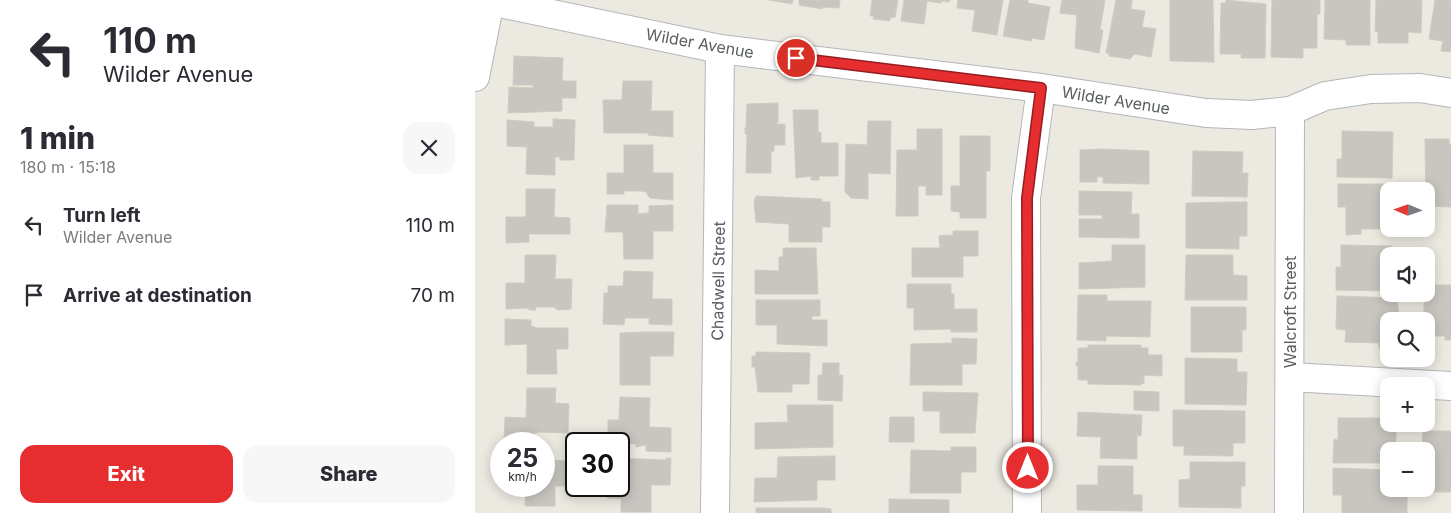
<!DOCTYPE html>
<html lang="en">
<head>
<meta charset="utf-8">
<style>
	body { margin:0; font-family:Inter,sans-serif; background:#f7f7f7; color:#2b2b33; height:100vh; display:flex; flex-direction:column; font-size:19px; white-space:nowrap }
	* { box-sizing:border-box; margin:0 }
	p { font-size:16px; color:#7c7c81 }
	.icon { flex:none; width:28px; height:28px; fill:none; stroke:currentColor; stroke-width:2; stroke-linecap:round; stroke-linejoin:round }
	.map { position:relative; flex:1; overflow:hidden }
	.panel { display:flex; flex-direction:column; background:#fff; width:475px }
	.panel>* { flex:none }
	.banner { background:#fff; color:#2b2b33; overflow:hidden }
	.needle { width:32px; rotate:272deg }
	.fabs { position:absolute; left:905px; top:182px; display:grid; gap:10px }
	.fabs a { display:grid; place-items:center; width:55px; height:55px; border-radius:10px; background:#fff; box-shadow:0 2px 12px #0003; font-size:25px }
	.speed { position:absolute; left:15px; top:432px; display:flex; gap:10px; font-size:25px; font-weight:700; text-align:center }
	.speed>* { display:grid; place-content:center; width:65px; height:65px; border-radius:50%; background:#fff; box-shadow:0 2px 12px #0003; line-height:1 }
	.speed small { font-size:12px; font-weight:400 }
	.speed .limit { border:2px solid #111; border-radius:8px; background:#fff; color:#111 }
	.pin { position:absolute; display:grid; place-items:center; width:42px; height:42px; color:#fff; margin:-21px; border:2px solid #fff; border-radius:50%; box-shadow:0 1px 5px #0007 }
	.me { position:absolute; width:55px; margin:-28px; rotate:0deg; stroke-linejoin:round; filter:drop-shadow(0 0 4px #0008) }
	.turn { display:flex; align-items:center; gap:18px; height:105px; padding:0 20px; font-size:22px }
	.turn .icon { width:65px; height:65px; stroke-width:2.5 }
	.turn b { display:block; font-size:35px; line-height:42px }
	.round { display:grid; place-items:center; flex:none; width:52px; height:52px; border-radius:15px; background:#f7f7f7 }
	.overview { display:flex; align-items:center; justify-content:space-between; height:85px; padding:0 20px }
	h1 { font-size:30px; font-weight:800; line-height:38px }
	.primary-button { display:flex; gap:10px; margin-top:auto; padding:10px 20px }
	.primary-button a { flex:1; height:58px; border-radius:15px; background:#e62d30; color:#fff; font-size:20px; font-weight:800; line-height:58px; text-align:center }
	.primary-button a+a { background:#f7f7f7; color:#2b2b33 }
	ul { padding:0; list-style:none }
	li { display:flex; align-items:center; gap:15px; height:70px; padding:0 20px }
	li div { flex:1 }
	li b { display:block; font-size:19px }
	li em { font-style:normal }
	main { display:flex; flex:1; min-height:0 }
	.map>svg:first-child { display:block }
	.building { fill:#c9c5c0; stroke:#d1cabf }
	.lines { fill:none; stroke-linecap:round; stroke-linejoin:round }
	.minor-casing { stroke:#b3b7bb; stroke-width:30 }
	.minor { stroke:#fff; stroke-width:28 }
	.route-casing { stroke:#961d1f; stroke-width:12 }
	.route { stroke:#e62d30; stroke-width:9 }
	.labels { text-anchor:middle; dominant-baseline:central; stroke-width:4; stroke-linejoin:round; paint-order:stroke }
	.street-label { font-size:16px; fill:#595e61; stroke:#fff }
</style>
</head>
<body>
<main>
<section class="panel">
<div class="banner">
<div class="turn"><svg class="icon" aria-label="left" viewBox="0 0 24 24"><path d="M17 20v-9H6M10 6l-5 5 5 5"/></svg><div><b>110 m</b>Wilder Avenue</div></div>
</div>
<div class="overview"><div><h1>1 min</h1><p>180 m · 15:18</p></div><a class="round"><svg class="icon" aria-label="close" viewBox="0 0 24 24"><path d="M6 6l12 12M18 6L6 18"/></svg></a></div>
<ul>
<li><svg class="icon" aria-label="left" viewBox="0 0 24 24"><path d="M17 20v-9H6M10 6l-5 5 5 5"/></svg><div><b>Turn left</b><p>Wilder Avenue</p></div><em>110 m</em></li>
<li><svg class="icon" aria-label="arrive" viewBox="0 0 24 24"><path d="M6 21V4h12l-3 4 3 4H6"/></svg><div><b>Arrive at destination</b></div><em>70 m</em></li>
</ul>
<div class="primary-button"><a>Exit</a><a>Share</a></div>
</section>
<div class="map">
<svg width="976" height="513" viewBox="0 0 976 513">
	<rect width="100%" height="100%" fill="#ece9e1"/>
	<g class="building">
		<polygon points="294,0 318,0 317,4"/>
		<polygon points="324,0 365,0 364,8 347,7 347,9 324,5"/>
		<polygon points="397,0 423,0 420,17 415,18 415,21 398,19 399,16 395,16"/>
		<polygon points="429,0 475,0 474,2 466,1 466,3 452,1 449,24 426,21"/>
		<polygon points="483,0 528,0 522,35 497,31 500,10 482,8"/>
		<polygon points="535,0 553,0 553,3 575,7 569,40 557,38 556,41 528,36"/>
		<polygon points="587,0 630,0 625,30 628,30 624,53 600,48 602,15 585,13"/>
		<polygon points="641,0 657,0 656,9 670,11 667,27 681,29 676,57 659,54 655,59 634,56 634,53 631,53"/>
		<polygon points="695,0 738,0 739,62 695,61"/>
		<polygon points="751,0 791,4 790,58 766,58 766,54 745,54 746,3 751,3"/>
		<polygon points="797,0 845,0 845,14 842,14 842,48 828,48 828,58 796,57"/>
		<polygon points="850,0 895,0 895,45 871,45 871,40 849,39"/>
		<polygon points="901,0 947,0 946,33 933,32 933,43 903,43 903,32 900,32"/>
		<polygon points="960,0 976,0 976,52 966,51 968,41 954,39"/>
		<polygon points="39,56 88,58 87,81 101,81 101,98 87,98 87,111 33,113 34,87 58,88 58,85 38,85"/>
		<polygon points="148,81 177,81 176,111 198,111 198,137 173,135 173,133 129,133 128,100 147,100"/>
		<polygon points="303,103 303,122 300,124 310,124 310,145 299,145 299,151 296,152 296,173 271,173 272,134 270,134 270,128 271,128 272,104"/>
		<polygon points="318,110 343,110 343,132 346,132 346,143 363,143 363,176 344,176 344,180 336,180 336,176 321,178"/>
		<polygon points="78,119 100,120 99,160 85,160 85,157 80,157 80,175 51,174 52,147 32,146 32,120 59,122 59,127 78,127"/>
		<polygon points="393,121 416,121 415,174 393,173 393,199 376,198 370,192 371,144 392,145"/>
		<polygon points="442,129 467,129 467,195 451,195 451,186 443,186 443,216 421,216 422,150 442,150"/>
		<polygon points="867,131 918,132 917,178 862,177 862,159 867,159"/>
		<polygon points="485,136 515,136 515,171 511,171 511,218 485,218 485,212 476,211 476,186 485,186"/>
		<polygon points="950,139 974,139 974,144 976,144 976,207 951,206"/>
		<polygon points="149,145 178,145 178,173 198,173 198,200 175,198 171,192 166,191 149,191 149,194 132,194 132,173 149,173"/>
		<polygon points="628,149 674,151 674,184 628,183 628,177 622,177 622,182 605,182 605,150"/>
		<polygon points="718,151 768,152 767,173 773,173 772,197 717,196"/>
		<polygon points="863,184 924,184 924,191 914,191 914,229 924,229 886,229 886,234 871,235 871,207 863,207"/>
		<polygon points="51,189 80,189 79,217 95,218 95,234 54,234 54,242 31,243 31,217 51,217"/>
		<polygon points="604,191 657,192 656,214 664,214 664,238 604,237 604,219 627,219 627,215 604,215"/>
		<polygon points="281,196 347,199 347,202 355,202 355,227 347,227 347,242 314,242 314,224 281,222 279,202"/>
		<polygon points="757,202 772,202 772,236 764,236 764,249 711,248 711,203"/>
		<polygon points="132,205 163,205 163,214 174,213 174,206 198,205 198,231 178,231 178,259 149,259 148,232 130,232"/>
		<polygon points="478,231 503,231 503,256 488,256 488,277 437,277 437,248 465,248 464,236 478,235"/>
		<polygon points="637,245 670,245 670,287 604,289 604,263 637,261"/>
		<polygon points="866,245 917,246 917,256 914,256 914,291 861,290 861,267 866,267"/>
		<polygon points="308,248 341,248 343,294 280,294 280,270 304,271 304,257 308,257"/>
		<polygon points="50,255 81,255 80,279 97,279 96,309 83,310 79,307 60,307 61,310 54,310 54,308 31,309 31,283 50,283"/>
		<polygon points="711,255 758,255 758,275 772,276 772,300 710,300"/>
		<polygon points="149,271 178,272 177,299 197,299 197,325 174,324 174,318 150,318 149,325 128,324 129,293 133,293 133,286 148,286"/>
		<polygon points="432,284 476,284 476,294 479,294 479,309 502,309 502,332 476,332 476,329 439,330 439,308 432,308"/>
		<polygon points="951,285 976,285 976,340 970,340 970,336 951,336 951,321 949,321 949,294 951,294"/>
		<polygon points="603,295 632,295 632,301 676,301 675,337 631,336 631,341 602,340"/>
		<polygon points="862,296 922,298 924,317 936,317 936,321 914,321 914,348 904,348 904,343 870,342 871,330 861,329"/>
		<polygon points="281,300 345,300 345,316 337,316 337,320 352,320 352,346 302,344 302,325 281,325"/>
		<polygon points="716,307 771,307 771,330 767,330 767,352 716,352"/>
		<polygon points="30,319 56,320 56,326 62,328 93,328 93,349 81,349 82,374 52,374 52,344 30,345"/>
		<polygon points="170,332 199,332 198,356 175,356 175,385 145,385 145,333"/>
		<polygon points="477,338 502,339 501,364 487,364 487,385 435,385 436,344 477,343"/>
		<polygon points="613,345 666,345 666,348 673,348 673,355 687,355 687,376 669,375 669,383 665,385 613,384 613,380 603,380 603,366 601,366 601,362 603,362 603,348 613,348"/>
		<polygon points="281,352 335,353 334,384 317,384 317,392 283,392 280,367 277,367 277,356 281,356"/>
		<polygon points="710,358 762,359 762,372 772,372 771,405 710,404"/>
		<polygon points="348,363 364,363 364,375 368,375 367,401 343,400 343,375 347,375"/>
		<polygon points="52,388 81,388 80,403 94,404 93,433 64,432 59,433 58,440 52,441 52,444 47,444 47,441 29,443 30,417 51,418"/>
		<polygon points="659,391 684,392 684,411 659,410"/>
		<polygon points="448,392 503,393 500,433 465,433 465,411 448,411"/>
		<polygon points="145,397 175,398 174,427 196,428 196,452 171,451 171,445 161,447 161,444 145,443 145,439 133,439 133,420 144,420"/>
		<polygon points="312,405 358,405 358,447 280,449 280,423 313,422"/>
		<polygon points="698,410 770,411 770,443 758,443 758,456 709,455 709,446 698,446"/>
		<polygon points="603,412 667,415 666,436 662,436 662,459 625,458 626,437 602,436"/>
		<polygon points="415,417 439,417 439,442 414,442"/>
		<polygon points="863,418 914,418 914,424 921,424 921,451 914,451 913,463 858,463 859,439 863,440"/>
		<polygon points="948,431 976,431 976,492 947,492 947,489 951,489 951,451 947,451"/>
		<polygon points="476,447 501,447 501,472 486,472 486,493 435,493 436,450 476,451"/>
		<polygon points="360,456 360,480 342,480 342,500 279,502 280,478 302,478 303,457"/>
		<polygon points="144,458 191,460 191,458 196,458 195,485 176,485 176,512 146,512 146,499 132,498 132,486 144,486"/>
		<polygon points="69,460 93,461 93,486 80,486 80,506 50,506 51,486 69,486"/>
		<polygon points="715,462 770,462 770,486 766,486 766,508 704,507 704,480 715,479"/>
		<polygon points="623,466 658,466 658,495 667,495 667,511 602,510 602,485 623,485"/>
		<polygon points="858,468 914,470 914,489 920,489 918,497 932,497 932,513 867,513 867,495 858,495"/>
		<polygon points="414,499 474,500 474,513 414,513"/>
		<polygon points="281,508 346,508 356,509 356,513 281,513"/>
	</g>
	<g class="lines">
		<g class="minor-casing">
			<g id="minor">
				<polyline points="10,0 245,49 566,88 731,113 777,115 815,111 850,96 896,89 945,88 976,93"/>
				<polyline points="0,77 15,1"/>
				<polyline points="815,377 976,386"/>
				<polyline points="240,513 245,49"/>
				<polyline points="552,513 551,198 566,88"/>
				<polyline points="814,513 815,111"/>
			</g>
		</g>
		<use href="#minor" class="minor"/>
	</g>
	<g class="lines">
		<g class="route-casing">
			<polyline id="route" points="321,58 566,88 552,198 553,468"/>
		</g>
		<use href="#route" class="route"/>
	</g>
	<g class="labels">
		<g class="street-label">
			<text transform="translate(225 43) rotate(10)">Wilder Avenue</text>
			<text transform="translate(641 100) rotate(9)">Wilder Avenue</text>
			<text transform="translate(243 281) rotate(-89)">Chadwell Street</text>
			<text transform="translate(815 312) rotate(-90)">Walcroft Street</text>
		</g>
	</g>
</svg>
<div class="fabs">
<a><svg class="needle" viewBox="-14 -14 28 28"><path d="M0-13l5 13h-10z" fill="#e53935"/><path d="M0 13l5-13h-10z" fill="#7c7c81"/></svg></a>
<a><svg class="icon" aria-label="sound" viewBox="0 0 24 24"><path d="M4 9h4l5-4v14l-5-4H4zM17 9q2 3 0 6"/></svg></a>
<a><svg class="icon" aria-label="search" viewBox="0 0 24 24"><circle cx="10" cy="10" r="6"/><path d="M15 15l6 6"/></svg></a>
<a>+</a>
<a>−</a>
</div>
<div class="speed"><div>25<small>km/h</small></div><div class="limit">30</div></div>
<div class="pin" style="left:321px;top:58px;background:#d93025"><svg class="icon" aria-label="arrive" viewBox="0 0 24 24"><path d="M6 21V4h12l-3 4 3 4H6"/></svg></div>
<svg class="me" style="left:553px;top:468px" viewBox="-20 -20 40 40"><circle r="17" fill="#e62d30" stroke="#fff" stroke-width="3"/><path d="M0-11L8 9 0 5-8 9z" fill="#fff"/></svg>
</div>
</main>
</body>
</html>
